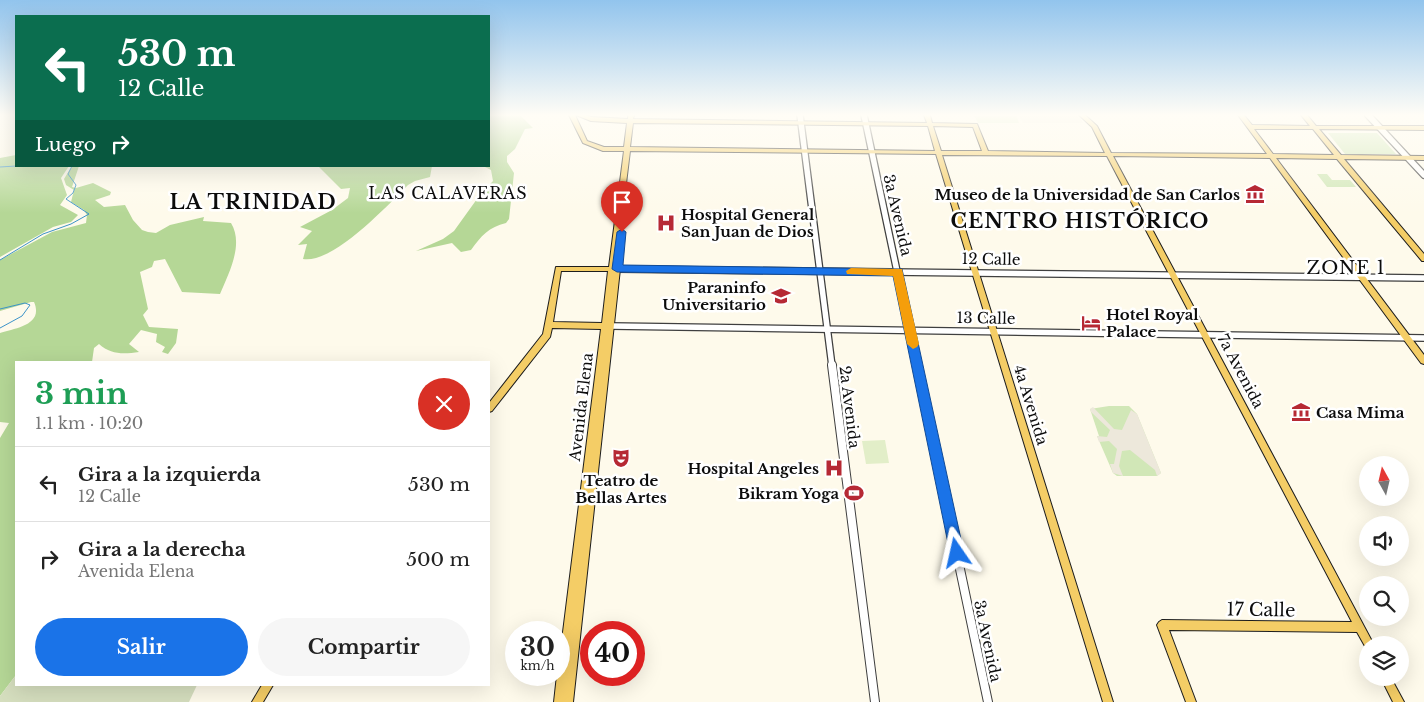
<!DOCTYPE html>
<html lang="es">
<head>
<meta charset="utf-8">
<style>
	body { margin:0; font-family:"Libre Baskerville",serif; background:#f6f6f6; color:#222; height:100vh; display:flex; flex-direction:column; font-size:19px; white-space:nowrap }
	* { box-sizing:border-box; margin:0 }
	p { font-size:16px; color:#767676 }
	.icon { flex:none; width:28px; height:28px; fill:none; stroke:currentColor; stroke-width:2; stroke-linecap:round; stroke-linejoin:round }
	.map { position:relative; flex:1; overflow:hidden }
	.drawer { position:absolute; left:15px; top:361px; width:475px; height:325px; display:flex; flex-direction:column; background:#fff; border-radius:0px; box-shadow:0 5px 20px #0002 }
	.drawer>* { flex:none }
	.guide { position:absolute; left:15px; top:15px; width:475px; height:152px; border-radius:0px; box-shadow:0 5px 20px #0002; background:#0b6e4f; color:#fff; overflow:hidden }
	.needle { width:32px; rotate:352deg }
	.buttons { position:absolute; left:1359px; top:456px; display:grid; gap:10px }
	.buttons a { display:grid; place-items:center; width:50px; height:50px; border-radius:50%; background:#fff; box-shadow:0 5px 20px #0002; font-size:25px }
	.speed { position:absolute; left:505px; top:621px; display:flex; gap:10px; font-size:25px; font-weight:700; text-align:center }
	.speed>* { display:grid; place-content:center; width:65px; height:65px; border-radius:50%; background:#fff; box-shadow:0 5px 20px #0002; line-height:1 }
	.speed small { font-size:12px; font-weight:400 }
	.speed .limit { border:8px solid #d22; background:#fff; color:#111 }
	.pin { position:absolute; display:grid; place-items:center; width:42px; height:42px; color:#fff; margin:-51px -21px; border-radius:50% 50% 50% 0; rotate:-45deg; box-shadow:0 0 5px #0007 }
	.pin .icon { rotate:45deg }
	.me { position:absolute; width:55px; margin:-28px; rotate:349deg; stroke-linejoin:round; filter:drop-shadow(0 0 4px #0008) }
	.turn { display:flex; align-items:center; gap:18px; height:105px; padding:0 20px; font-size:22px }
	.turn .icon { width:65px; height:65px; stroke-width:2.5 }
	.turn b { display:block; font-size:35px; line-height:42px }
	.then { display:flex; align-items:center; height:48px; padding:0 20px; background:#0003; gap:10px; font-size:19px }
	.round { display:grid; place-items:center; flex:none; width:52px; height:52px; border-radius:26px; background:#f6f6f6 }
	.overview { display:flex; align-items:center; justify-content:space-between; height:85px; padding:0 20px }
	h1 { font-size:30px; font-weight:700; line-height:38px; color:#1e9e55 }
	.button { display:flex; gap:10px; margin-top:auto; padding:10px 20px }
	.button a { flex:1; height:58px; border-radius:30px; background:#1a73e8; color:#fff; font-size:20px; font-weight:700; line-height:58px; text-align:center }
	.button a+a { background:#f6f6f6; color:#222 }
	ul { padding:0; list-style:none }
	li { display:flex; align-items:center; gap:15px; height:75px; padding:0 20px; border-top:1px solid #e0e0e0 }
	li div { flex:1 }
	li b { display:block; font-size:19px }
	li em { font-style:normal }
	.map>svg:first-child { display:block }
	.green { fill:#d1e7b7 }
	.forest { fill:#b5d796 }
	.cemetery { fill:#d5debe }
	.pitch { fill:#e2eec8 }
	.plaza { fill:#ede8db }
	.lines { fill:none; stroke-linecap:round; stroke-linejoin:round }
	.stream { stroke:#3c93c8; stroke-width:1 }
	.minor-far1-casing { stroke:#3f3f3f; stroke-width:8 }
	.minor-casing { stroke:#3f3f3f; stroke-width:10 }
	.major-casing { stroke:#1d1d1d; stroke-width:2 }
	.minor-far1 { stroke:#fff; stroke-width:5.5 }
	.minor { stroke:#fff; stroke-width:8 }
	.major { fill:#f4cd66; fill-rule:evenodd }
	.route { fill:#1a73e8; stroke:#114b97 }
	.slow { fill:#f59e0b }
	.labels { text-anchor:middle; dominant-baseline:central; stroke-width:5; stroke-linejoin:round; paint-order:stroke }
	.poi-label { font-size:15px; font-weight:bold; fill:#0c0c0c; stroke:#fff; text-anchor:end }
	.street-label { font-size:15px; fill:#0c0c0c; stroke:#fff }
	.neighbourhood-label { font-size:16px; letter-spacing:1px; fill:#0c0c0c; stroke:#fff }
	.quarter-label { font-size:18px; letter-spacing:1px; fill:#0c0c0c; stroke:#fff }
	.near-street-label { font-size:18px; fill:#0c0c0c; stroke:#fff }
	.district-label { font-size:20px; font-weight:bold; letter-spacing:1px; fill:#0c0c0c; stroke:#fff }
</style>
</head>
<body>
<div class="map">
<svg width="1424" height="702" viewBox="0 0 1424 702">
	<rect width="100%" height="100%" fill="#fefaeb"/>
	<g class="green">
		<polygon points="974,115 1016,115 1019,123 978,123"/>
		<polygon points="1328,133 1377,133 1396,154 1345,154"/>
		<polygon points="1317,174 1327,174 1332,180 1350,180 1356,187 1327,187"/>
		<polygon points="1109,406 1129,406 1137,414 1161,473 1157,476 1117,476 1113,473 1097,436 1099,436 1090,409"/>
	</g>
	<g class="forest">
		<path d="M489 115H520L533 128 525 129 515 149 507 156V162L514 173 509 219 506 223C489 227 481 236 471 250L461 252 452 243 416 251 443 239 454 231 482 192 493 181 491 170 485 167 470 166H489Z"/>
		<polygon points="16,155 16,166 69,166 61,178 67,195 60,205 78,215 71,222 53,227 0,257 0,158"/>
		<path d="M72 166H79L72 187 76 188 93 183 111 192 110 195 95 200 104 207 125 205 133 220 142 230 148 232 156 233 170 225 204 217 203 221 231 223C244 244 229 273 220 294L182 292 165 259 154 261 152 267 140 272 148 309 143 315 149 327 178 329 176 343 168 354 162 352 165 347 156 342 157 334 141 330 129 344 139 352C124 354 111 355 99 344L94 348 92 362H16V675L0 696V438L9 423 0 422V333C15 328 44 325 34 302H31L0 311V260L52 232 86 223 87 215 84 210 71 202 74 190 66 185 64 179Z"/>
		<path d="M318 166H432L430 177 415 181 408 185C387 206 333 264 303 259L307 244 298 245 312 231 300 227 332 210 348 198 350 188 341 189Z"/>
	</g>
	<polygon class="cemetery" points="16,675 16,685 197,685 189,702 0,702 0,696"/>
	<polygon class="pitch" points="885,440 889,463 866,464 862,441"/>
	<g class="plaza">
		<polygon points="1018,115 1079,115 1083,123 1023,123"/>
		<polygon points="1093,407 1114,429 1122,430 1131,410 1137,414 1161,473 1157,476 1155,470 1130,450 1122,451 1119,466 1123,476 1113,473 1110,464 1114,464 1117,449 1109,441 1099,442 1097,436 1107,437 1110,430 1091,412 1090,409"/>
	</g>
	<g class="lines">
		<g class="stream">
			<polyline points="0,167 16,166"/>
			<polyline points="0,260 43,234 71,224 89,214 66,199 73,193 76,185 68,174 72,166"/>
			<polyline points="0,309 25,303 30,305 22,316 0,328"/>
		</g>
		<g class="minor-far1-casing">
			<g id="minor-far1">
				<polyline points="800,115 832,366"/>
				<polyline points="864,115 917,366"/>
				<polyline points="1368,115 1424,175"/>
				<polyline points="617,269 1424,278"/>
				<polyline points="611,326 1424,338"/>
			</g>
		</g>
		<g class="minor-casing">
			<g id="minor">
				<polyline points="832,365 875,702"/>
				<polyline points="917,365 988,702"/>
			</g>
		</g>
		<g class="major-casing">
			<g id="major">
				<path d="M569 115H575L587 141 604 147H624L627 123 591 121 576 115H585L592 117 628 119V115H634L633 119 927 123 924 115H930L932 123 977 124 988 151 1105 153 1092 127 1079 115H1085L1097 126 1111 153 1267 154 1238 115H1244L1252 125 1310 126 1301 115H1307L1316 126H1424V130L1319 129 1341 155 1424 156V160L1344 159 1424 254V261H1422L1337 159 1276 158 1424 355V364L1421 363 1270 158 1113 156 1374 645H1368V649L1366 648 1357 632 1169 630 1196 702H1186L1157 625 1159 622 1162 620 1352 622 1107 156 942 155 1113 702H1103L936 154 630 151 617 257H620L621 259 620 269 573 702H554L557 675H559V664L601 329 552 328 550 337 492 411 489 412V403L543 334 556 267H609L624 151H603L583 143ZM633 123 928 126 935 151 630 147ZM933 126 973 127 982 151H941ZM1254 129H1313L1334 155 1273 154ZM561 271H608L602 323 553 322Z"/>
				<polygon points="1381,678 1391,678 1404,702 1393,702"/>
				<polygon points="262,685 273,685 263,702 252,702"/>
			</g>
		</g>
		<use href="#minor-far1" class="minor-far1"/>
		<use href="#minor" class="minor"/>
		<use href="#major" class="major"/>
	</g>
	<linearGradient id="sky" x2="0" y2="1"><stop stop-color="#92c4ed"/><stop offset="0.54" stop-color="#fffdf6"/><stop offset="1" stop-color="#fffdf6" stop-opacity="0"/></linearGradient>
	<rect width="1424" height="213" fill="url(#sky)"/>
	<polygon class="route" points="622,229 626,232 623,265 902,269 964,553 962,557 957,559 952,557 950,553 893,276 617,272 612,269 617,232"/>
	<polygon class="slow" points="851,268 902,269 919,344 917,347 913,349 907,344 893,276 847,274 846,271"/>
	<defs>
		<g id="museum-bare" transform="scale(1.5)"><path d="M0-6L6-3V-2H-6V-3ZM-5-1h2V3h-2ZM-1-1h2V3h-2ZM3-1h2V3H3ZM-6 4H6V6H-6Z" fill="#b62934" stroke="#fff" stroke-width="2.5" paint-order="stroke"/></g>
		<g id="hospital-bare" transform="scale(1.5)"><path d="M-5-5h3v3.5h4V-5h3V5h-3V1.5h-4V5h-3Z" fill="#b62934" stroke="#fff" stroke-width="2.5" paint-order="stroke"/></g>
		<g id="university-bare" transform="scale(1.5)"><path d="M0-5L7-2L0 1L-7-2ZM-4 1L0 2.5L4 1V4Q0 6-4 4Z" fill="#b62934" stroke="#fff" stroke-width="2.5" paint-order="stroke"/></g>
		<g id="hotel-bare" transform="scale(1.5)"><path d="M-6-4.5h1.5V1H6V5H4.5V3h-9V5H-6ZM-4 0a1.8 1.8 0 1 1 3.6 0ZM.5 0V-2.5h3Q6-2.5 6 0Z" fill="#b62934" stroke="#fff" stroke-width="2.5" paint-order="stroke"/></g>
		<g id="theatre-bare" transform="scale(1.5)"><path d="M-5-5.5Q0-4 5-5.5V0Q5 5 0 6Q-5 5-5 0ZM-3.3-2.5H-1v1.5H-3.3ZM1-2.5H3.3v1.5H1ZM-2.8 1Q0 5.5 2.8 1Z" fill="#b62934" stroke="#fff" stroke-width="2.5" paint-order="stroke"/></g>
		<g id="stadium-bare" transform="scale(1.5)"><path d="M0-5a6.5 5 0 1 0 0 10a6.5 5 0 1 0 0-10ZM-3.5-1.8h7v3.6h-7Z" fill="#b62934" stroke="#fff" stroke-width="2.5" paint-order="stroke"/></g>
	</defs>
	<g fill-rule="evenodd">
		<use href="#museum-bare" x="1255" y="194"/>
		<use href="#hospital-bare" x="666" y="223"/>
		<use href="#university-bare" x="781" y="296"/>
		<use href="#hotel-bare" x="1091" y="323"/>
		<use href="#museum-bare" x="1301" y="412"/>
		<use href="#theatre-bare" x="621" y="458"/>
		<use href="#hospital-bare" x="834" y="468"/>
		<use href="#stadium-bare" x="854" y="493"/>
	</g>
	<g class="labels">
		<g class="poi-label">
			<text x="1240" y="194">Museo de la Universidad de San Carlos</text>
			<text x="681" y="214" text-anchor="start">Hospital General<tspan x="681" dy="17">San Juan de Dios</tspan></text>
			<text x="766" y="287">Paraninfo<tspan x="766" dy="17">Universitario</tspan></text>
			<text x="1106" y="314" text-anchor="start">Hotel Royal<tspan x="1106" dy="17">Palace</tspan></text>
			<text x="1316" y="412" text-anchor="start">Casa Mima</text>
			<text x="819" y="468">Hospital Angeles</text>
			<text x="621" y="480" text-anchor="middle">Teatro de<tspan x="621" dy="17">Bellas Artes</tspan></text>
			<text x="839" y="493">Bikram Yoga</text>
		</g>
		<g class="street-label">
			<text transform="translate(898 215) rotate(77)">3a Avenida</text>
			<text transform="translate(991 259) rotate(1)">12 Calle</text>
			<text transform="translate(986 318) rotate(1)">13 Calle</text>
			<text transform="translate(1241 371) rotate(62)">7a Avenida</text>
			<text transform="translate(1031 405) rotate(73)">4a Avenida</text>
			<text transform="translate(581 407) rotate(-83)">Avenida Elena</text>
			<text transform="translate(850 407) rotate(83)">2a Avenida</text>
			<text transform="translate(988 641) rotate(78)">3a Avenida</text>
		</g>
		<g class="neighbourhood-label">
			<text x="448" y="193">LAS CALAVERAS</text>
		</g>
		<g class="quarter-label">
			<text x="1346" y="268">ZONE 1</text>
		</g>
		<g class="near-street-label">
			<text transform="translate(1261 610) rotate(1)">17 Calle</text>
		</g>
		<g class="district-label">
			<text x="253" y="202">LA TRINIDAD</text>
			<text x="1080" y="221">CENTRO HISTÓRICO</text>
		</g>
	</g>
</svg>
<div class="buttons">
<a><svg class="needle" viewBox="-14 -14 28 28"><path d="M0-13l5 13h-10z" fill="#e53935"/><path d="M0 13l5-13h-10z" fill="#767676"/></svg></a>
<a><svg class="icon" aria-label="sound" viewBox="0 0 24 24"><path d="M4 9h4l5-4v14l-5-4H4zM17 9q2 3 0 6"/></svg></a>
<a><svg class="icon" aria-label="search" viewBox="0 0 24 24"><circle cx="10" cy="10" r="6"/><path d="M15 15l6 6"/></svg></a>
<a><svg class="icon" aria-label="layers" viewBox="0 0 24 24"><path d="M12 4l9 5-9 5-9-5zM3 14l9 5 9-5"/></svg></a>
</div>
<div class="speed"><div>30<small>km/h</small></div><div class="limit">40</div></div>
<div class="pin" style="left:622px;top:232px;background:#d93025"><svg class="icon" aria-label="arrive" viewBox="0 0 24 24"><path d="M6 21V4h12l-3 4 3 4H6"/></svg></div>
<svg class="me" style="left:957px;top:553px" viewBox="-20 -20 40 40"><path d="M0-17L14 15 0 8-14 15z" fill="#1a73e8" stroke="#fff" stroke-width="4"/></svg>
<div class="guide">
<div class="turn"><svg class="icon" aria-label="left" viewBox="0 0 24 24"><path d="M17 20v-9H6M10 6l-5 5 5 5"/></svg><div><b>530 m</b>12 Calle</div></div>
<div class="then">Luego<svg class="icon" aria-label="right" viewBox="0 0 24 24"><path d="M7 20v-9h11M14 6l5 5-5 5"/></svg></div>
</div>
<section class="drawer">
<div class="overview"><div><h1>3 min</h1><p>1.1 km · 10:20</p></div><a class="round" style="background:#d93025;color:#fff"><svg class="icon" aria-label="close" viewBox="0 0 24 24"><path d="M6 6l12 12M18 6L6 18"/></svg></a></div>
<ul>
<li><svg class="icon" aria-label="left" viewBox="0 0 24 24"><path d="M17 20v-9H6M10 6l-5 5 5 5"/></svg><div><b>Gira a la izquierda</b><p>12 Calle</p></div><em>530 m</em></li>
<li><svg class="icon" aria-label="right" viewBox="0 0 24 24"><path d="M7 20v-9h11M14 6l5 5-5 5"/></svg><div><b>Gira a la derecha</b><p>Avenida Elena</p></div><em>500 m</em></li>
</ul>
<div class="button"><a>Salir</a><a>Compartir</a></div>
</section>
</div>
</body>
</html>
